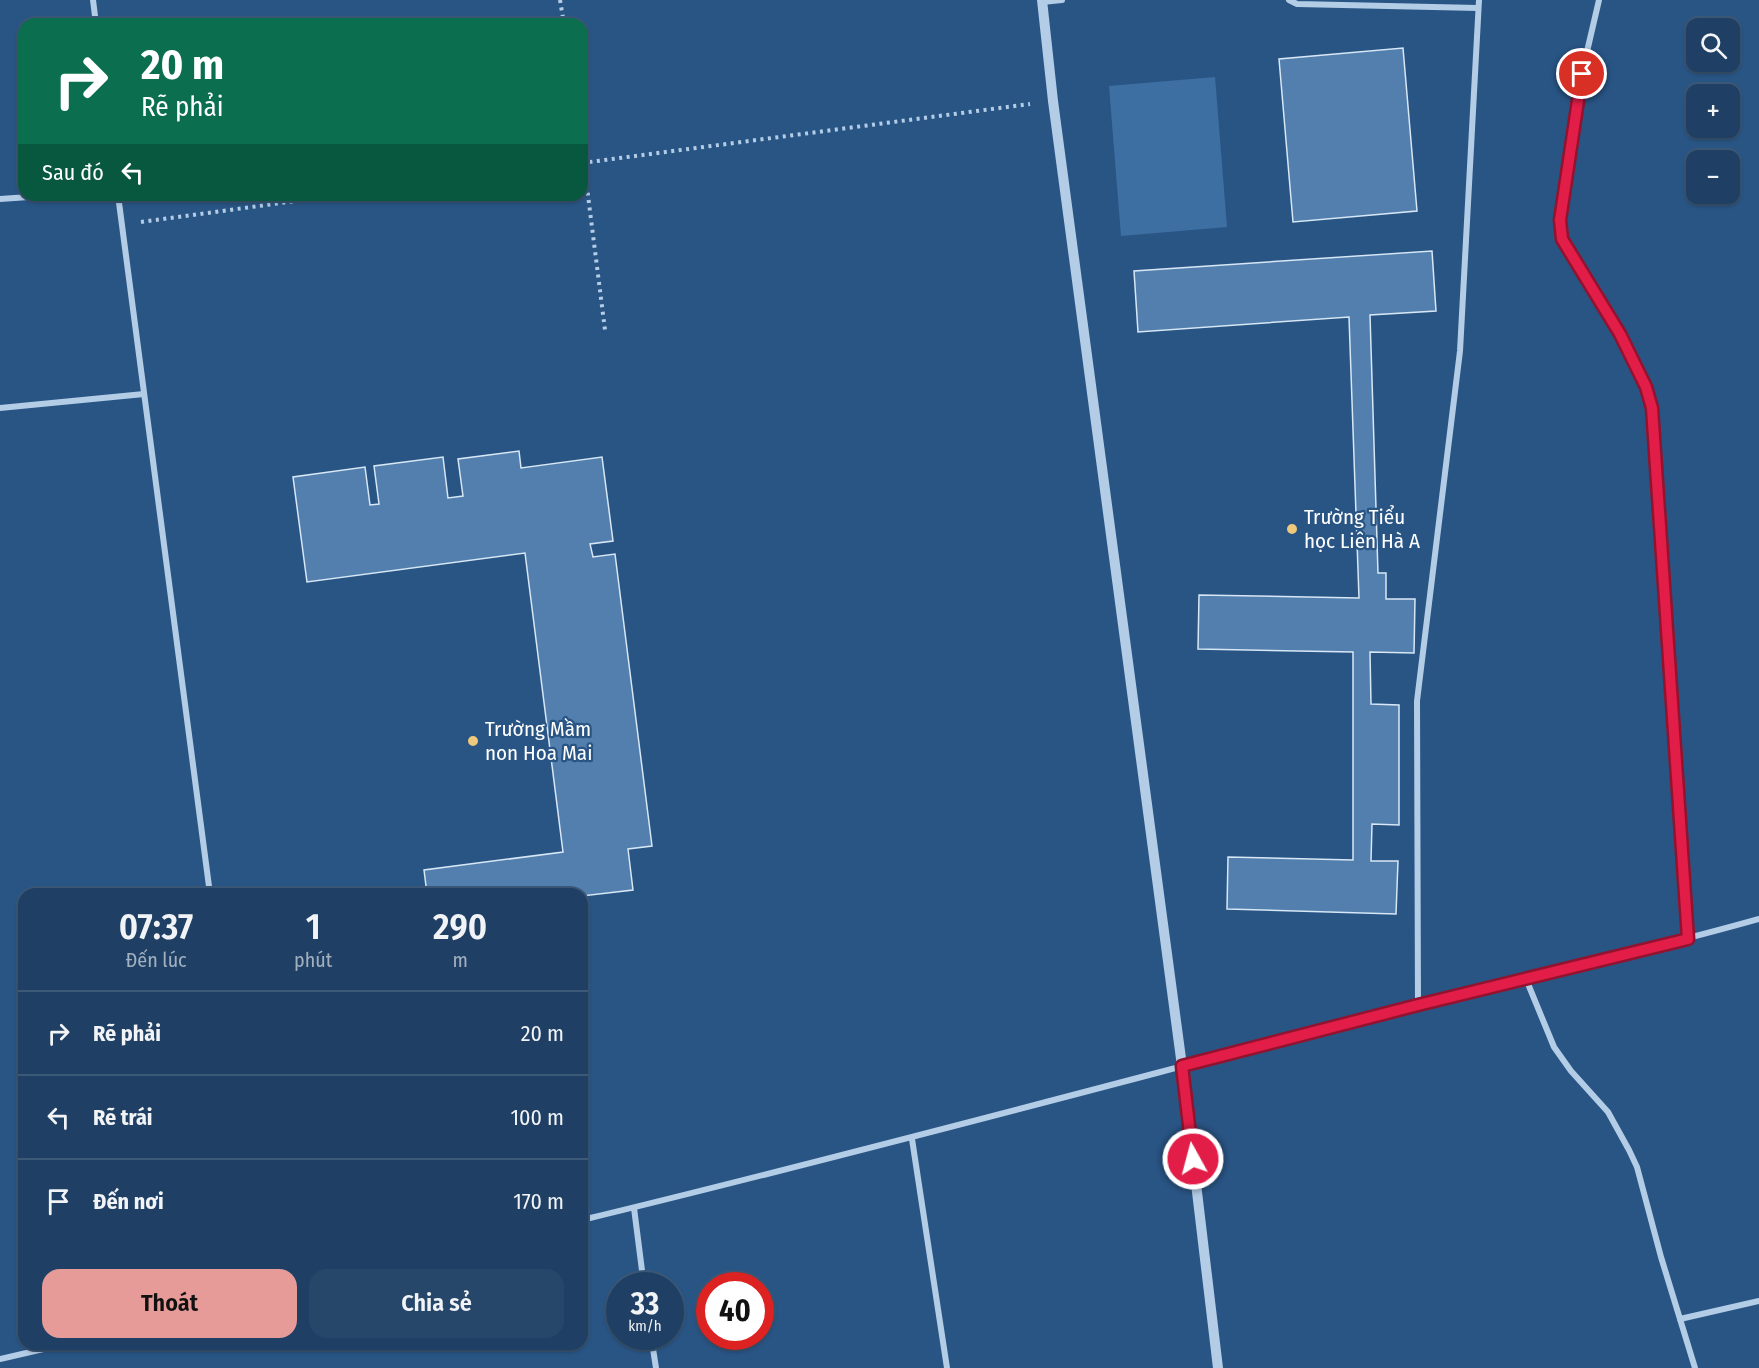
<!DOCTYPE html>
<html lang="vi">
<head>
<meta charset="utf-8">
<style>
	body { margin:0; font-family:"Fira Sans Condensed",sans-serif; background:#27476a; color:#f1f3f6; height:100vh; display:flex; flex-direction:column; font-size:22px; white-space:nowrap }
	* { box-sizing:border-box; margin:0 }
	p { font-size:20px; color:#a1afbf }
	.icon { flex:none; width:33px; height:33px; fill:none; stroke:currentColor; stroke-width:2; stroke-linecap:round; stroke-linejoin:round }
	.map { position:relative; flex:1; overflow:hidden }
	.details { position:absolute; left:18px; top:888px; width:570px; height:462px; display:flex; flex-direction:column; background:#1f4064; border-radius:18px; box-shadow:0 2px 4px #0004,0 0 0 2px #3c5978 }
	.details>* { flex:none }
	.guide { position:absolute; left:18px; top:18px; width:570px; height:183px; border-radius:18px; box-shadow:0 2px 4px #0004,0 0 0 2px #3c5978; background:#0b6e4f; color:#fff; overflow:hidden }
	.controls { position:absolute; left:1686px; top:18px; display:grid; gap:12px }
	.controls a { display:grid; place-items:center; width:54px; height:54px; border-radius:12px; background:#1f4064; box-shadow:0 2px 4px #0004,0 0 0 2px #3c5978; font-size:30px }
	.speed { position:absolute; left:606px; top:1272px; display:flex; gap:12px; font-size:30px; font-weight:700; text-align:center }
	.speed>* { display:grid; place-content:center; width:78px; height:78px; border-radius:50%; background:#1f4064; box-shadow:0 2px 4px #0004,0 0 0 2px #3c5978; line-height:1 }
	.speed small { font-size:15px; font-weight:400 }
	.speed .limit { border:9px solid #d22; background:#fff; color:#111 }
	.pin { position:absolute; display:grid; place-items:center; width:51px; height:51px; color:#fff; margin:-26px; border:3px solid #fff; border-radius:50%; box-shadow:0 2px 6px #0007 }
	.me { position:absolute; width:66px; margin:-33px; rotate:353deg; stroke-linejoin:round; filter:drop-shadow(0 0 4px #0008) }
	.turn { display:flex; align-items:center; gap:21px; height:126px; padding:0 24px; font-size:27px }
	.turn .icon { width:78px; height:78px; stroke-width:2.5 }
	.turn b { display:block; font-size:42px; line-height:51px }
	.then { display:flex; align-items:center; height:57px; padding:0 24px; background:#0003; gap:12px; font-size:22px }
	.eta { display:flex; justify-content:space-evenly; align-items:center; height:102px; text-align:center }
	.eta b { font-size:36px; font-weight:600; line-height:42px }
	.primary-button { display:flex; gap:12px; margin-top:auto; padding:12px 24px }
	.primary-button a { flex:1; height:69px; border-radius:18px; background:#e69b98; color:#111; font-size:24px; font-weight:600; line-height:69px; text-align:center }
	.primary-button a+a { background:#27476a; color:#f1f3f6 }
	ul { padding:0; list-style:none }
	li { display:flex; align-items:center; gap:18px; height:84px; padding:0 24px; border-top:2px solid #3c5978 }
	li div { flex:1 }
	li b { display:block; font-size:22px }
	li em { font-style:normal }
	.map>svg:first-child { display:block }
	.green { fill:#3e6fa2 }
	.building { fill:#527fad; stroke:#d7e7f6; stroke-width:1.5 }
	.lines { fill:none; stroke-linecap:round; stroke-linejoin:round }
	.path { stroke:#b4cde7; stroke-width:4; stroke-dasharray:3 4.5; stroke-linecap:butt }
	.minor { stroke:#b4cde7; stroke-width:6 }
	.tertiary { stroke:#b4cde7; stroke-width:10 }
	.route-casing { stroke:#92132f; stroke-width:15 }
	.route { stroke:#e11d48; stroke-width:10 }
	.poi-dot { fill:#eec87b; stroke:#295585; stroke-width:2 }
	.labels { text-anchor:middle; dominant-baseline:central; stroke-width:4.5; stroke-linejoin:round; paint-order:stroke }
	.poi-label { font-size:21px; fill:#fff; stroke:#295585; text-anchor:start }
</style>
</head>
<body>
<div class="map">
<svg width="1759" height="1368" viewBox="0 0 1759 1368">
	<rect width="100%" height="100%" fill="#295585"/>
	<polygon class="green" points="1215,77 1227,227 1121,236 1109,86"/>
	<g class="building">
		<polygon points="1403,48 1417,211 1293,222 1279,59"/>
		<polygon points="1432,251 1436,311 1370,315 1378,573 1386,573 1386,599 1415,599 1414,653 1370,652 1371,704 1399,705 1399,825 1372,824 1371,861 1398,861 1396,914 1227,909 1228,857 1353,860 1353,652 1198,649 1199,595 1359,598 1349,317 1138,332 1134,271"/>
		<polygon points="519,451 521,468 602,457 613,541 590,544 593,557 615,554 652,846 628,849 633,890 582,896 582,894 427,894 424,870 563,852 525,553 307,582 293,477 365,467 370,505 379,504 374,466 443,457 448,498 463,496 458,459"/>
		<polygon points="582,912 588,955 582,956"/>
	</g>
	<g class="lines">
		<g class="path">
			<polyline points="560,0 564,24"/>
			<polyline points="582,148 605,330"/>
			<polyline points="582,163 1030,104"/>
			<polyline points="141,222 340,195"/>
		</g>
		<g class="minor">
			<polyline points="93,0 96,24"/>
			<polyline points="1289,0 1297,4 1478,8"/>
			<polyline points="1599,0 1582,73 1560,220 1562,239 1620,334 1646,387 1652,408 1688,939"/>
			<polyline points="1042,2 1062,0"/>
			<polyline points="118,195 210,894"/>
			<polyline points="0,199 58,195"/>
			<polyline points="0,408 144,394"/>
			<polyline points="1526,979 1554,1047 1571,1071 1608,1112 1629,1150 1637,1167 1661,1257 1695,1368"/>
			<polyline points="1418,1005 1417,701 1460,351 1479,0"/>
			<polyline points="912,1139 947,1368"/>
			<polyline points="634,1208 644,1286"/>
			<path d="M582 1220C839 1158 1094 1089 1351 1022 1486 987 1624 957 1759 919"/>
			<polyline points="1680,1319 1759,1301"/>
			<polyline points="651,1336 656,1368"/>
			<polyline points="0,1359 65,1344"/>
		</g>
		<polyline class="tertiary" points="1042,0 1053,101 1182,1066 1218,1368"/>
	</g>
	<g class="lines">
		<g class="route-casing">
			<polyline id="route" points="1193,1159 1182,1066 1418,1005 1688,939 1652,408 1646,387 1620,334 1562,239 1560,220 1582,74"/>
		</g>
		<use href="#route" class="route"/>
	</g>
	<g class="poi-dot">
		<circle cx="1292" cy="529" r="6"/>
		<circle cx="473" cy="741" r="6"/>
	</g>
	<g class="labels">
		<g class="poi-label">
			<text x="1304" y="517">Trường Tiểu<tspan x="1304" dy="24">học Liên Hà A</tspan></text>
			<text x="485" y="729">Trường Mầm<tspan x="485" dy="24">non Hoa Mai</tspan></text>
		</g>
	</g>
</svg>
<div class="controls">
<a><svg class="icon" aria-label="search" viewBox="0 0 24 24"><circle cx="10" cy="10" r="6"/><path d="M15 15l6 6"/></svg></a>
<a>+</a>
<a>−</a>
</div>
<div class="speed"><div>33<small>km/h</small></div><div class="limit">40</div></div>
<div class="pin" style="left:1582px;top:74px;background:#d93025"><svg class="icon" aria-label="arrive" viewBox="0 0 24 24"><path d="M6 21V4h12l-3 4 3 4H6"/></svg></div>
<svg class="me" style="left:1193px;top:1159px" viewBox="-20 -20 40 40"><circle r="17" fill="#e11d48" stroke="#fff" stroke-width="3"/><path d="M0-11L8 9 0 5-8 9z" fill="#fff"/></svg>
<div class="guide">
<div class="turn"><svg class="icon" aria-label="right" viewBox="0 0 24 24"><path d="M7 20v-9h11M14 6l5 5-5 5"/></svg><div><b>20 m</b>Rẽ phải</div></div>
<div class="then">Sau đó<svg class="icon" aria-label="left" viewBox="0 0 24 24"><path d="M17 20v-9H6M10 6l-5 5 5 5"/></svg></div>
</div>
<section class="details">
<div class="eta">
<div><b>07:37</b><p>Đến lúc</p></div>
<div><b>1</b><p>phút</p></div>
<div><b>290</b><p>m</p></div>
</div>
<ul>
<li><svg class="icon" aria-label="right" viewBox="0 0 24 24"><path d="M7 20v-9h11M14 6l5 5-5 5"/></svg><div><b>Rẽ phải</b></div><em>20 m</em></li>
<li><svg class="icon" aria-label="left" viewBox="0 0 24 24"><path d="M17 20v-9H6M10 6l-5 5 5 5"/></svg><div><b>Rẽ trái</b></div><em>100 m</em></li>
<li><svg class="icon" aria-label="arrive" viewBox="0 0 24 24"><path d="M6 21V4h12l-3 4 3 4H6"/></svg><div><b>Đến nơi</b></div><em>170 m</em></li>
</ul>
<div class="primary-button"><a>Thoát</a><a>Chia sẻ</a></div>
</section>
</div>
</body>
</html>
